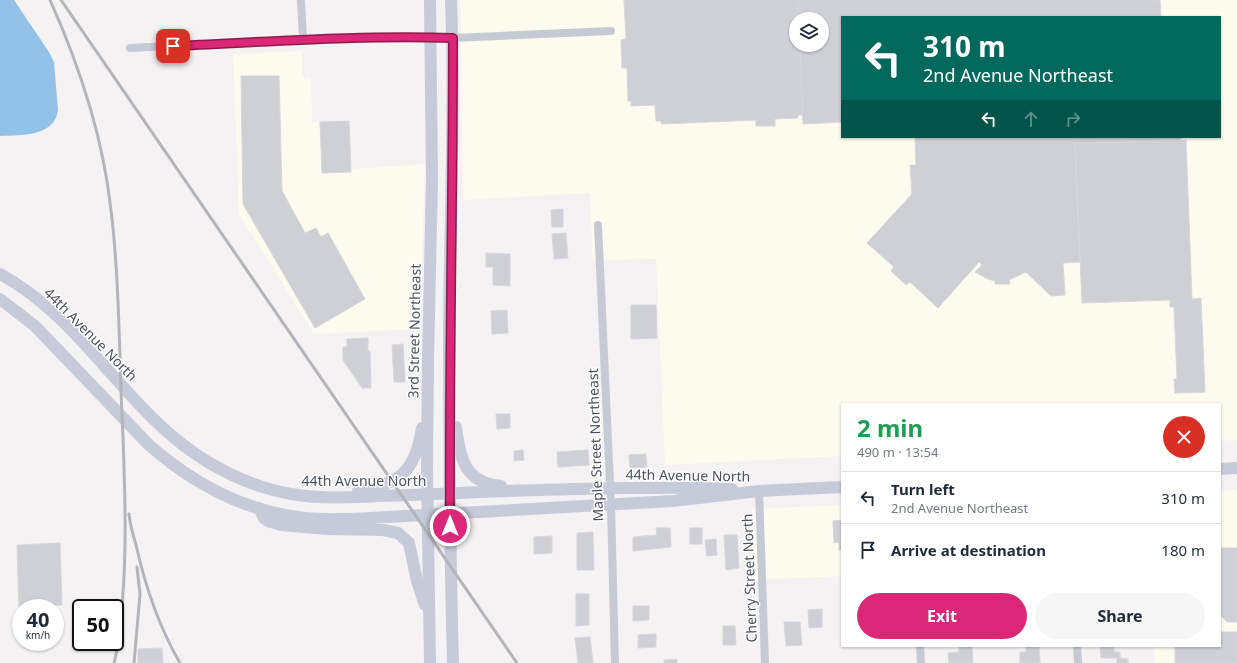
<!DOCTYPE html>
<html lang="en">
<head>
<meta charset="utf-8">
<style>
	body { margin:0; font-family:"Noto Sans",sans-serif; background:#f6f6f7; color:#1f2937; height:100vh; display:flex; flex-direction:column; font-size:15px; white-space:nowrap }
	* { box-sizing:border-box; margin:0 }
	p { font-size:13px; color:#747a83 }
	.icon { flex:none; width:22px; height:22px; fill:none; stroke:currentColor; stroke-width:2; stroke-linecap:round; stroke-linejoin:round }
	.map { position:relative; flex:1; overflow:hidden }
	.panel { position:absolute; left:841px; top:403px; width:380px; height:244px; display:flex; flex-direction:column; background:#fff; border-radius:0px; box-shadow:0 1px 3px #0004 }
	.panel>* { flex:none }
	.hud { position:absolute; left:841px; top:16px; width:380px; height:122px; border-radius:0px; box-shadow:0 1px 3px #0004; background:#00695c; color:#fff; overflow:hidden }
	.fabs { position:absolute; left:789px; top:12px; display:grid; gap:8px }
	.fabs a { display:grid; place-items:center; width:40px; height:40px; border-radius:50%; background:#fff; box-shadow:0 1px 3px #0004; font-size:20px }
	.speed { position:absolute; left:12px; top:599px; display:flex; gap:8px; font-size:20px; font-weight:700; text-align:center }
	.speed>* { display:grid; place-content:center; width:52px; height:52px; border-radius:50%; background:#fff; box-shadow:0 1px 3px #0004; line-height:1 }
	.speed small { font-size:10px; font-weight:400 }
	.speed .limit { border:2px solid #111; border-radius:6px; background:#fff; color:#111 }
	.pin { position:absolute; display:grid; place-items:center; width:34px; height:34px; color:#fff; margin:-17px; border-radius:8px; box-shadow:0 2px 6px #0006 }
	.me { position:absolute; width:44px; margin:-22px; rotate:0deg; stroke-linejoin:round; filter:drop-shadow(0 0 3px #0008) }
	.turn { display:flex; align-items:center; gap:14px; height:84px; padding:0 16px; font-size:18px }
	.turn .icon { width:52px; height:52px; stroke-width:2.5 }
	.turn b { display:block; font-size:28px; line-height:34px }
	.lanes { display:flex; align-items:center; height:38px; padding:0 16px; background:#0003; justify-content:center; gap:20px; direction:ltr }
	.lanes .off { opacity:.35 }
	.round { display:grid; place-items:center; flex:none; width:42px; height:42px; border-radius:21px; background:#f6f6f7 }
	.head { display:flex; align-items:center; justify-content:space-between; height:68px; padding:0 16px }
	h1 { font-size:24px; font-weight:700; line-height:30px; color:#1e9e55 }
	.cta { display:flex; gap:8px; margin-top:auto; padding:8px 16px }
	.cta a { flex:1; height:46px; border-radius:24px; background:#db2777; color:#fff; font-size:16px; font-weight:700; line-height:46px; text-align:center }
	.cta a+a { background:#f6f6f7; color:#1f2937 }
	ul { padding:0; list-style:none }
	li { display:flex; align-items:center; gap:12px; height:52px; padding:0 16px; border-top:1px solid #e0e1e3 }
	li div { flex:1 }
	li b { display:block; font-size:15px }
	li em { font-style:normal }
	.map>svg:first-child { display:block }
	.commercial { fill:#fcfbee; fill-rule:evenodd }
	.water { fill:#93c2e8 }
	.building { fill:#cfd0d6; stroke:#d6d6dc }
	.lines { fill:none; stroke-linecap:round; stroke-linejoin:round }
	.street { stroke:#c6cad5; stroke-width:8 }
	.secondary { stroke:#c6cad9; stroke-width:12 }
	.rail { stroke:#b4b5bb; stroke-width:3 }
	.route-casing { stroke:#8e194d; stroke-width:10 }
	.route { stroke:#db2777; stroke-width:7 }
	.labels { text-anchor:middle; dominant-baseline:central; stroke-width:3; stroke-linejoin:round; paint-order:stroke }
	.street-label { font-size:14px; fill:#4a505e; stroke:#fff }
</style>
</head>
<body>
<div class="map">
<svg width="1237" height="663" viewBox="0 0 1237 663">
	<rect width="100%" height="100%" fill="#f4f2f2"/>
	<g class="commercial">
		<path d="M460 0H1237V440L1220 441V404H842V456L665 465 656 259 593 260 590 193 463 200ZM842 17H1220V137H842ZM796 19H822V45H796Z"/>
		<polygon points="302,51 302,77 311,77 312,122 349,121 351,169 425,164 420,329 314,334 239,214 233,54"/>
		<polygon points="1237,490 1237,663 1155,663 1154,646 1220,646 1220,491"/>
		<polygon points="842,505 842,576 755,580 752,509"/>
	</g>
	<path class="water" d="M0 0H14L49 52 54 62 58 110C55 137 20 135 0 136Z"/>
	<g class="building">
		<polygon points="624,0 798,0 799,19 796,19 796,45 800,45 803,115 798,115 798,118 775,119 775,126 756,126 756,120 661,124 661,121 656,121 655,105 631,106 631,101 628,101 627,68 622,68 621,40 626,39"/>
		<polygon points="798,0 1160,0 1161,17 842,17 842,122 803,124 800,45 822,45 822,19 799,19"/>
		<polygon points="241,76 279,76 282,191 305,233 316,228 321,237 328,233 365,299 315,328 243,204"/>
		<polygon points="349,121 351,172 322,173 320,122"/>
		<polygon points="915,137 1183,137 1179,140 1075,144 1080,262 1063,263 1065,295 1051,296 1026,272 1009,280 1010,284 995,284 995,281 988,279 975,272 982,265 979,262 938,308 910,282 906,285 891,271 894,267 867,243 912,194 910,165 916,165"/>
		<polygon points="1186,140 1192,299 1201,298 1205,392 1175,393 1174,379 1177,379 1174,307 1170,307 1170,300 1082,303 1075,144"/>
		<polygon points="563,209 563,227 552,227 551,210"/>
		<polygon points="566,233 568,258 554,259 552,234"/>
		<polygon points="486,253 510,254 510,286 493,285 493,267 486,267"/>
		<polygon points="631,305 656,305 657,338 631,339"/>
		<polygon points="507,310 508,333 492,334 491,311"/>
		<polygon points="368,338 368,351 370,351 371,388 362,388 343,360 343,347 347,347 347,339"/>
		<polygon points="403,344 405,382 394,382 392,345"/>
		<polygon points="496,414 510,414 510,428 497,429"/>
		<polygon points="523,450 524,460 514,461 514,451"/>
		<polygon points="588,450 589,465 558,467 557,452"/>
		<polygon points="646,454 647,467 630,468 629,455"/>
		<polygon points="842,520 842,550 839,550 839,542 834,543 833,521"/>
		<polygon points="656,528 670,528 671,547 633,551 633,537 657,535"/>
		<rect x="690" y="528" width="12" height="16"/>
		<polygon points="593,532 594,570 577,570 577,533"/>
		<polygon points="724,535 737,535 739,568 726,570"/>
		<polygon points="552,536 552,553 534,554 534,537"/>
		<polygon points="716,539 717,555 707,556 705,540"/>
		<polygon points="60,543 62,605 19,607 17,545"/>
		<polygon points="1220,544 1221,548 1237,548 1237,622 1227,622 1220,615"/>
		<polygon points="576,594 589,594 589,625 576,626"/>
		<polygon points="633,606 649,606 649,620 633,621"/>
		<polygon points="822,609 822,627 809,628 808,610"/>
		<polygon points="784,622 800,622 802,645 786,646"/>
		<polygon points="723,626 735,626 736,645 723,645"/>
		<polygon points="1220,632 1237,632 1237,663 1175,663 1175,646 1220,646"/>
		<polygon points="656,634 656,647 638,648 638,635"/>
		<polygon points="590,637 593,663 578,663 575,638"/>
		<polygon points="959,646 972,646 973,663 949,663 948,653 959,652"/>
		<polygon points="1026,646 1039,646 1040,663 1020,663 1020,652 1026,652"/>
		<polygon points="1100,646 1114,646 1114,652 1120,652 1120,658 1128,659 1128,663 1117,663 1117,658 1101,658"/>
		<polygon points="162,648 163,663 138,663 138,649"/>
		<polygon points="677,659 677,663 664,663 664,660"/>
	</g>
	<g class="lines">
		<g class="street">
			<polyline points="301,0 303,40"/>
			<path d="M130 48C237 43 345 35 453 38L611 31"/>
			<polyline points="598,225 611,505 615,663"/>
			<polyline points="759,491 765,663"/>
			<polyline points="920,646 921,663"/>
			<polyline points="1077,646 1078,663"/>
		</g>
		<g class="secondary">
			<path d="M451 0C455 110 450 220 449 330 449 441 450 552 453 663"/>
			<path d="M0 274C84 319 127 414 208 462 233 477 262 489 291 494 320 499 348 498 377 496 411 495 445 494 479 492 528 490 577 489 626 488 661 488 696 487 732 489"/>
			<path d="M0 299 35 326 148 444C192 483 246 512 306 518 321 520 337 519 352 519L673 501 759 491 842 487"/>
			<path d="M456 427C460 459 465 483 501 486"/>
			<polyline points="1220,469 1237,468"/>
			<path d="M358 491C401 483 415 472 422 428"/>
			<polyline points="259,508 264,518 268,521 281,525 327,529 383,530 398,533 409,543 417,581 425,605"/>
			<polyline points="430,663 427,468 428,361 432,179 430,0"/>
		</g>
		<g class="rail">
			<path d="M50 0C80 67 103 137 111 210 120 285 119 362 123 437 125 493 127 550 122 606 120 625 119 645 114 663"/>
			<polyline points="61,0 517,663"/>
			<path d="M129 514C130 525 133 535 136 545 145 585 159 627 180 663"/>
			<polyline points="134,663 140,594 137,567"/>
		</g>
	</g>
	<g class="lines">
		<g class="route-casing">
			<path id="route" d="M173 46C266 42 360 35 453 38 453 200 449 363 450 526"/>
		</g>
		<use href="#route" class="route"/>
	</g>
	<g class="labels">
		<g class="street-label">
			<text transform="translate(414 331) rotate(-89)">3rd Street Northeast</text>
			<text transform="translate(91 334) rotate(45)">44th Avenue North</text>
			<text transform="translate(595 445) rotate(-92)">Maple Street Northeast</text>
			<text transform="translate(688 475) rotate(1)">44th Avenue North</text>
			<text x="364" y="480">44th Avenue North</text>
			<text transform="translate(749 578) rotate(-92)">Cherry Street North</text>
		</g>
	</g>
</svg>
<div class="fabs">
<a><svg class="icon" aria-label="layers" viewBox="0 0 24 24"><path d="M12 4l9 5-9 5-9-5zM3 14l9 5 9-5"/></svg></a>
</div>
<div class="speed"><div>40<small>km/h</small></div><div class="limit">50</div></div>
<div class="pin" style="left:173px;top:46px;background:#d93025"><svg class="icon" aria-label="arrive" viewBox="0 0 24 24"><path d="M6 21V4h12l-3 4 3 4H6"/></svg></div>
<svg class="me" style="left:450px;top:526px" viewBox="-20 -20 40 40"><circle r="17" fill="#db2777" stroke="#fff" stroke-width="3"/><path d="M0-11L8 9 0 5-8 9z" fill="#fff"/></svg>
<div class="hud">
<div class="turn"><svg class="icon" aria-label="left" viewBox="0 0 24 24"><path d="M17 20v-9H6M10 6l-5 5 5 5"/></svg><div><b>310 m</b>2nd Avenue Northeast</div></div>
<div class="lanes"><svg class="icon" aria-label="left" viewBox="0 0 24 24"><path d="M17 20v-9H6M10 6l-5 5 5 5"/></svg><svg class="icon off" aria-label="ahead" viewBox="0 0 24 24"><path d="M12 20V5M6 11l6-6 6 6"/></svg><svg class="icon off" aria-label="right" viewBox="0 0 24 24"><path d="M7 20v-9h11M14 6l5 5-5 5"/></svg></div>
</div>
<section class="panel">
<div class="head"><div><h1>2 min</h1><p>490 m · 13:54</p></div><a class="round" style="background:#d93025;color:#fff"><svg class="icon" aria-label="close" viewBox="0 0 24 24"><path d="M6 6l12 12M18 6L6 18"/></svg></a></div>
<ul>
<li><svg class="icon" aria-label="left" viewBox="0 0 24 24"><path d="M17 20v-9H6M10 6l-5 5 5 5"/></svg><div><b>Turn left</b><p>2nd Avenue Northeast</p></div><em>310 m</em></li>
<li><svg class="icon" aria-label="arrive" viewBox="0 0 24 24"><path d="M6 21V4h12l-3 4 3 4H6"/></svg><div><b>Arrive at destination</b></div><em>180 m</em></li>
</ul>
<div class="cta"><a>Exit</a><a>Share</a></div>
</section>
</div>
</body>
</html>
